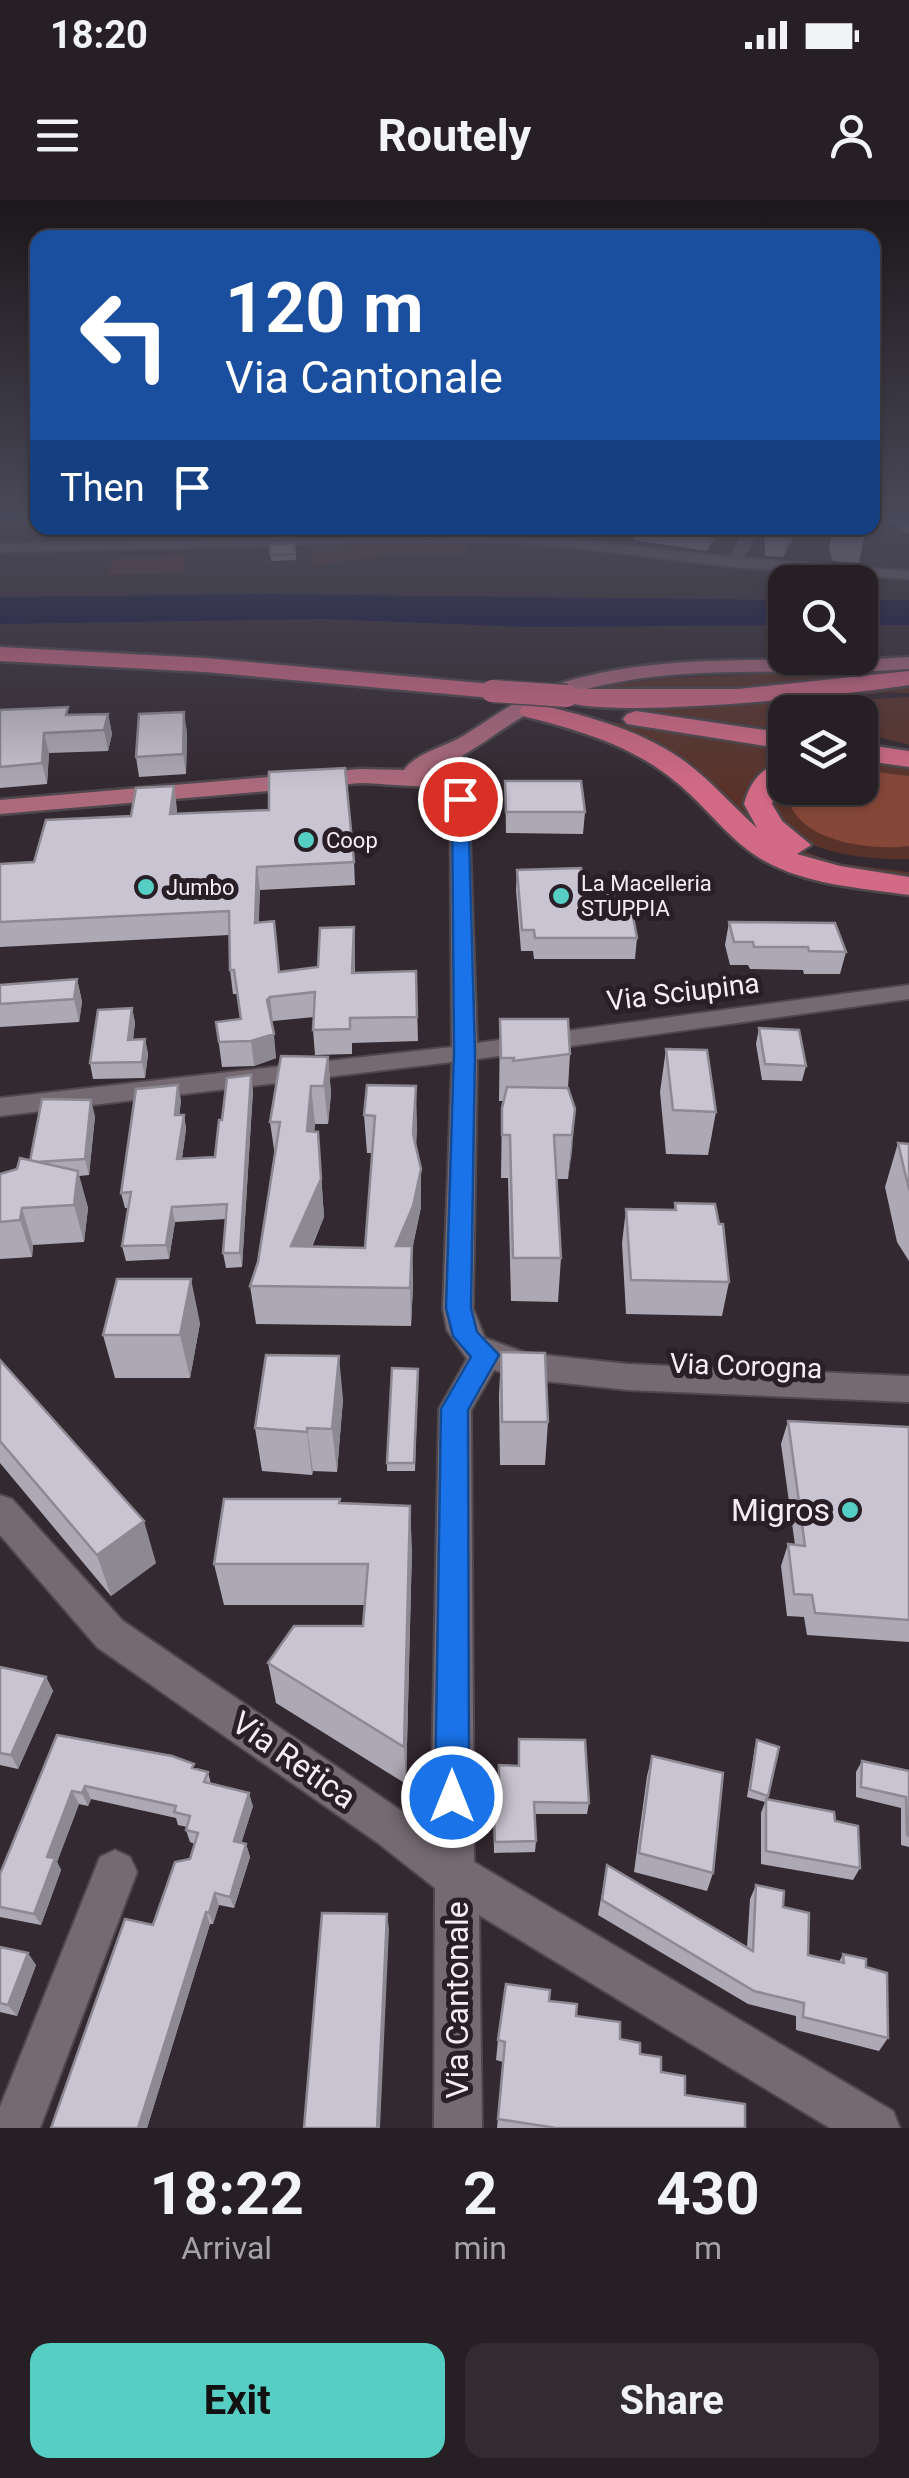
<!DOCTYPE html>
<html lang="en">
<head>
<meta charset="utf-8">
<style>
	body { margin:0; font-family:Roboto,sans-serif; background:#322c31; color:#f1f3f6; height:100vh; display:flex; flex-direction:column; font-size:38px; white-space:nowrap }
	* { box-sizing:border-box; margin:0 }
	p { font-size:32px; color:#a4a2a6 }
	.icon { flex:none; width:55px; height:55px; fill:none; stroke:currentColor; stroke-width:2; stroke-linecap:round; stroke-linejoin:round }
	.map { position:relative; height:1928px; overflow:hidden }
	.panel { display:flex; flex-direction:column; background:#261f24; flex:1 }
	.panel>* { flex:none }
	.banner { position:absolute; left:30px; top:30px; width:850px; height:305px; border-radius:20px; box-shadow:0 2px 8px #0004,0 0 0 2px #423d41; background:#1a4fa0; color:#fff; overflow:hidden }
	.buttons { position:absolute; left:768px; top:365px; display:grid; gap:20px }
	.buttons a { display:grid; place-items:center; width:110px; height:110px; border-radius:20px; background:#261f24; box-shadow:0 2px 8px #0004,0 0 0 2px #423d41; font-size:50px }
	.pin { position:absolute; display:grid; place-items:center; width:85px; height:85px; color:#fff; margin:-42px; border:5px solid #fff; border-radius:50%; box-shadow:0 2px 10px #0007 }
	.me { position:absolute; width:110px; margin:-55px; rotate:0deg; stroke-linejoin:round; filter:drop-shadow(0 0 8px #0008) }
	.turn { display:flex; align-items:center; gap:35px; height:210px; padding:0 30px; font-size:45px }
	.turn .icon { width:130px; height:130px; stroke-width:2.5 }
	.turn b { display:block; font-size:70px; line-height:85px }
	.then { display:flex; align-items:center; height:95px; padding:0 30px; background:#0003; gap:20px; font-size:38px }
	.eta { display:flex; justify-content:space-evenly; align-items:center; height:170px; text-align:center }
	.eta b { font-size:60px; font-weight:700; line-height:70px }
	.primary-button { display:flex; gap:20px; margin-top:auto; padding:20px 30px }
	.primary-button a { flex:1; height:115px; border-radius:20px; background:#56cec3; color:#111; font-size:40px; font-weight:700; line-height:115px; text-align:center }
	.primary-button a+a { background:#322c31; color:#f1f3f6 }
	.status { display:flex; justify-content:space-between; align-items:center; height:70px; padding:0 50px; background:#261f24; direction:ltr }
	.status svg { height:28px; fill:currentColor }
	header { display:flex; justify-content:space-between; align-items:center; height:130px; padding:0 30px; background:#261f24; font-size:45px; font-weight:700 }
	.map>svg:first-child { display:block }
	.green { fill:#59332a }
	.forest { fill:#844738 }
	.water { fill:#0f0e3d }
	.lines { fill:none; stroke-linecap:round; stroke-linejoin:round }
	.minor-casing { stroke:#4e474c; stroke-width:4 }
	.major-casing { stroke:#4e474c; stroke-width:5 }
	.highway-casing { stroke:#4e474c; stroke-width:5 }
	.minor { fill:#756a72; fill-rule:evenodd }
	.major { fill:#ad6a7d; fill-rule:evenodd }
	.highway { fill:#d36a85; fill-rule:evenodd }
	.highway-bridge-casing { stroke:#4e474c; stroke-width:25; stroke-linecap:butt }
	.highway-bridge { stroke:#d36a85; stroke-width:22 }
	.wall { fill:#ada9b4 }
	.shaded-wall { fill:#8d8992 }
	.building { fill:#c9c4d1; stroke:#8d8992; stroke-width:2.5 }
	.route { fill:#1a73e8; stroke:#114b97; stroke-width:2.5 }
	.poi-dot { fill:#56cec3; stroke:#291f26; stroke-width:4 }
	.labels { text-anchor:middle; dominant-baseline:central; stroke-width:10; stroke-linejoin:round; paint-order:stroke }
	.far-poi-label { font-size:22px; fill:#f4eef2; stroke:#291f26; text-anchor:start }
	.street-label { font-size:28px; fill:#f4eef2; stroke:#291f26 }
	.near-poi-label { font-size:32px; fill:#f4eef2; stroke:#291f26; text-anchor:end }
	.near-street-label { font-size:32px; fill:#f4eef2; stroke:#291f26 }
</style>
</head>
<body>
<div class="status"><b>18:20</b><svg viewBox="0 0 49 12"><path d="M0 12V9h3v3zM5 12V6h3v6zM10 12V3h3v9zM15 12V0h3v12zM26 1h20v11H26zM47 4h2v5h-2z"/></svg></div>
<header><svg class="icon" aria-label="menu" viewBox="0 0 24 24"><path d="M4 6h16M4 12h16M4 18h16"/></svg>Routely<svg class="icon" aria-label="person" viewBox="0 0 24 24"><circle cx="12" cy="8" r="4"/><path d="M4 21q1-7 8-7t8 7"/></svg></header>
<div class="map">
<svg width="909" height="1928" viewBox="0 0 909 1928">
	<rect width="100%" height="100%" fill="#332930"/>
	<g class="green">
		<polygon points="465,339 467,353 386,355 315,365 309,347 314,344"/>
		<polygon points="185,356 183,372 108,375 113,358"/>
		<polygon points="909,468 909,473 757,492 584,489 663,478"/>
		<path d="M909 485V493C886 492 855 490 843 512H785V530L576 500Z"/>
		<polygon points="909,497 909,545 875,536 860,526 860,512 854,512 875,499"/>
		<polygon points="584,518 785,546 785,565 760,580 788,645 836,663 909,672 909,681 803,660"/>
		<path d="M860 564 909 568V659C865 660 778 653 770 597L785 579V588H860Z"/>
	</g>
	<path class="forest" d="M860 570 909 576V646C872 651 798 642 788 598L798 588H860Z"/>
	<g class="water">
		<polygon points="267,394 785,400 785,425 528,427 323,419 0,424 0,397"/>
		<rect x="860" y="400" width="49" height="25"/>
	</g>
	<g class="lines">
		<g class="minor-casing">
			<g id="minor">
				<polygon points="746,328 759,328 743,358 909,371 909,379 734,367 560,346 473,341 0,352 0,344 473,333 560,338 730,357"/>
				<polygon points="459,574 468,580 477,843 909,785 909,799 477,859 473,1109 485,1138 526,1153 628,1164 909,1176 909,1202 628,1190 526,1179 494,1170 471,1210 474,1662 893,1911 900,1928 830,1928 479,1715 482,1928 434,1928 435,1688 378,1643 97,1447 0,1335 0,1295 12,1299 123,1421 431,1631 439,1209 467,1159 447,1130 443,1109 452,862 0,916 0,898 452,847 450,580"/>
				<polygon points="115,1650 130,1657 137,1672 40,1928 0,1928 0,1907 100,1657"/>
			</g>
		</g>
		<g class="major-casing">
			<path id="major" d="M909 457V469C797 478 676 459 567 495 528 508 496 536 462 556L477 566 473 582C435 591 399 584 360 583L0 614V600L360 569 404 570C417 552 443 548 463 536 491 519 518 498 549 487 664 447 790 466 909 457ZM445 566 452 572 439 575 428 570Z"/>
		</g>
		<g class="highway-casing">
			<g id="highway">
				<polygon points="0,447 205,458 492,484 504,491 492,498 205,472 0,461"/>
				<path d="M909 471V485C860 493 580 525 555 496L567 489H738Z"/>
				<path d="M532 503C583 515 636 528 680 558 709 578 731 605 757 628L744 604C750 582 761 567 785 561V582L776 589 772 604 782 621 811 645 797 654 840 666 909 677V695C860 688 805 685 761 659 728 639 706 606 676 582 632 545 578 530 523 516L519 511 523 506Z"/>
				<polygon points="636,511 785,533 785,549 627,524 623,519 627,514"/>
				<polygon points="860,544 909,551 909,567 860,560"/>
			</g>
		</g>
		<use href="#minor" class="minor"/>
		<use href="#major" class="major"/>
		<use href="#highway" class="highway"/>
		<g class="highway-bridge-casing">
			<polyline id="highway-bridge" points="492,491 567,496"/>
		</g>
		<use href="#highway-bridge" class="highway-bridge"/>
	</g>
	<g class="wall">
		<polygon points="888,320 909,320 909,333 907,333"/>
		<polygon points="101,328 433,328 433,330 220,335 101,330"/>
		<polygon points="475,328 500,328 499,331 475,329"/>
		<polygon points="527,328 603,328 596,338 527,332"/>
		<polygon points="635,328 721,328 707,351 634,340"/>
		<polygon points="764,328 798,328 783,357 765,356"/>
		<polygon points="833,328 863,328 865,332 859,363 833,361 829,349"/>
		<polygon points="295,343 296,360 271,361 270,344"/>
		<polygon points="0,510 69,515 108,514 112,534 108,551 49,553 47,584 0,588"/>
		<polygon points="187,532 186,574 139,577 136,557"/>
		<polygon points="505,581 585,612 583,634 506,633"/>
		<polygon points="174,586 177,614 354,662 355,685 260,690 258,722 279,772 318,767 354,727 355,773 416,771 418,841 352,843 352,854 315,855 313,830 314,817 273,821 271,823 276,858 254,866 222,867 216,822 241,819 237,794 233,794 230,770 229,735 0,747 0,664 34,662 131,616"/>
		<polygon points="517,670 585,695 637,738 635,759 534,759 533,751 521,751 516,690"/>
		<polygon points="729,722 846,752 840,774 804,774 803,770 750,769 748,765 730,765 725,745"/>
		<polygon points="77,779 82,802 79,822 0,827 0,785"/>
		<polygon points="132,808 135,823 133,839 145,839 148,854 145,878 93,879 90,863"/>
		<polygon points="500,819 570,854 568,888 575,909 568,979 557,979 561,1058 558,1102 511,1101 508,978 501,978 502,908 503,901 499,901"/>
		<polygon points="759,828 806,866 802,881 762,880 756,844"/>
		<polygon points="666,849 716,912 708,955 666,954 660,892"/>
		<polygon points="328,857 331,894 328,924 315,924 314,932 318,932 324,1017 312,1047 365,1048 372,953 367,953 364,915 367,885 417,924 416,946 421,1007 412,1050 413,1085 411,1126 256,1124 250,1086 258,1062 275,956 270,922"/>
		<polygon points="253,890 242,1067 226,1068 223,1053 226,1019 175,1022 169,1059 126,1061 122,1046 128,1008 125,1008 121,993 181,900 179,915 184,915 186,929 182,958 215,957 222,920"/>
		<polygon points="95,916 89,975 79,976 88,1008 84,1042 33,1045 32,1057 0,1059 0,974 17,969"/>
		<polygon points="898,943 909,944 909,1061 897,1042 885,987"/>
		<polygon points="675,1003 729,1082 722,1116 626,1114 622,1043 626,1009 674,1010"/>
		<polygon points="200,1123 190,1178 115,1178 103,1135"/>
		<polygon points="501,1152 548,1222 545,1265 500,1265 499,1196"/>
		<polygon points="0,1160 156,1363 111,1396 0,1263"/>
		<polygon points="418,1169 415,1271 387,1271 387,1263"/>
		<polygon points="343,1199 337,1272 313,1271 312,1275 262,1271 255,1228"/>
		<polygon points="788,1221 909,1227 909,1442 807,1435 804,1417 787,1416 781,1366 788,1344 795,1345 781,1244"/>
		<polygon points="340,1303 412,1348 406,1584 276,1503 268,1463 363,1426 365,1405 224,1405 214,1364"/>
		<polygon points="0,1467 46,1477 53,1491 18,1569 0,1565"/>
		<polygon points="57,1535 208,1572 211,1584 253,1606 241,1643 246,1644 250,1657 234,1708 219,1705 213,1724 210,1724 147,1928 51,1928 153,1725 190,1659 195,1644 190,1642 186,1630 187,1627 178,1625 176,1618 91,1599 88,1606 79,1604 57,1662 61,1670 41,1725 0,1717 0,1674"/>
		<polygon points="519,1539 589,1603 587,1614 535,1614 536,1641 535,1652 494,1653 493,1588 498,1588 499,1565 518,1566"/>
		<polygon points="757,1540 768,1596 767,1600 835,1621 860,1668 853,1680 761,1664 761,1613 765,1602 747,1597 755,1547"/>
		<polygon points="652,1556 713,1673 707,1691 634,1672 647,1576"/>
		<polygon points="862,1561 909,1571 909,1647 901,1645 901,1608 856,1597 856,1572"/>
		<polygon points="607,1665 747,1747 750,1699 756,1685 783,1707 808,1755 839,1762 843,1754 866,1767 888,1838 879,1851 796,1830 796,1816 748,1804 598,1715"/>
		<polygon points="0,1747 36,1765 17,1816 0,1812"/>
		<polygon points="549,1801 620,1839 640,1854 685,1895 745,1928 497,1928 503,1862 496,1860 498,1840"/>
	</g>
	<g class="shaded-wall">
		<polygon points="596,328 603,328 596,338"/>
		<polygon points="711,328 721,328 707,351 710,330"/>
		<polygon points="792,328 798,328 783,357 787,338"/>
		<polygon points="184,512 187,532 186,574 183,554"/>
		<polygon points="108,514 112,534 108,551 104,530"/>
		<polygon points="44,533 49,553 47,584 42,563"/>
		<polygon points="174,586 177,609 174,637 170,614"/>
		<polygon points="257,667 260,690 258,747 255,723"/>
		<polygon points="354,727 355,751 354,797 352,773"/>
		<polygon points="77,779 82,802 79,822 74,799"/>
		<polygon points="270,797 273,821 270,824 267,800"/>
		<polygon points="132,808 135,823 131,855 128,840"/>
		<polygon points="274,834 276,858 254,866 251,841"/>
		<polygon points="145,839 148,854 145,878 142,862"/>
		<polygon points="328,857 331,894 328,924 324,886"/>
		<polygon points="251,875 253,890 242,1067 240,1053"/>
		<polygon points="178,885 181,900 178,930 175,915"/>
		<polygon points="311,886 315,924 311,969 307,931"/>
		<polygon points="416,886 417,924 415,972 413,934"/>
		<polygon points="91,900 95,916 89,975 85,959"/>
		<polygon points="575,909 572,952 568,979 572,935"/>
		<polygon points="184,915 186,929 180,973 177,959"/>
		<polygon points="318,932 324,1017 295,1084 291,1046"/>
		<polygon points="421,969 421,1007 412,1050 413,1085 411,1126 410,1088 396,1046"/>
		<polygon points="78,971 88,1008 84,1042 74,1005"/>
		<polygon points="172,1007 175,1022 169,1059 166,1045"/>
		<polygon points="22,1008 33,1045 32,1057 20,1020"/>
		<polygon points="191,1079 200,1123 190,1178 180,1135"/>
		<polygon points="339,1156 343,1199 337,1272 332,1229"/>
		<polygon points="307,1228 313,1271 312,1275 307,1232"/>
		<polygon points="410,1306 412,1348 406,1584 404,1547"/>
		<polygon points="144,1321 156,1363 111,1396 97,1355"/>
		<polygon points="46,1477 53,1491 18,1569 11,1555"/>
		<polygon points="85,1586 91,1599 88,1606 82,1593"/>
		<polygon points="72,1591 79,1604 57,1662 61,1670 41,1725 34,1714 47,1657"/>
		<polygon points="249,1593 253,1606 238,1654 234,1641"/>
		<polygon points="246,1644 250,1657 234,1708 230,1697"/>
		<polygon points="215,1693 219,1705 213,1724 209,1713"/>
		<polygon points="206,1712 210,1724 147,1928 138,1928"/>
		<polygon points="387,1714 389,1729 380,1928 377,1928"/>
		<polygon points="28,1753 36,1765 17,1816 8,1805"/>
	</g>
	<g class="building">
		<polygon points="767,328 792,328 787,338 768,337"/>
		<polygon points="838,328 863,328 865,332 839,330"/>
		<polygon points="295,343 295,354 270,355 270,344"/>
		<polygon points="68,507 66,515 108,514 104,530 44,533 42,563 0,567 0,510"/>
		<polygon points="184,512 183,554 136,557 139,514"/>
		<polygon points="345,568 354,662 257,667 255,723 274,721 279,772 318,767 320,728 354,727 352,773 416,771 417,817 350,818 350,829 313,830 315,792 270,797 267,800 274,834 251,841 219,842 216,822 241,819 234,770 230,770 229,711 0,722 0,664 34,662 46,620 131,616 136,588 174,586 170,614 269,610 269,572"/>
		<polygon points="505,581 581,581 585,612 506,612"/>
		<polygon points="581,668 585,695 629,695 637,738 535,738 534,730 522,730 517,670"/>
		<polygon points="729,722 835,723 846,752 809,751 808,747 754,747 753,742 734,742"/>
		<polygon points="77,779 74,799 0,804 0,785"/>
		<polygon points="132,808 128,840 145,839 142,862 90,863 98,810"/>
		<polygon points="500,819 568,819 570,854 513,861 514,858 501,858"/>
		<polygon points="759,828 799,830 806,866 765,864"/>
		<polygon points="666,849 707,850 716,912 673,910"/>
		<polygon points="281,856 328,857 324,886 311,886 307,931 318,932 321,979 291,1046 365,1048 375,916 364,915 367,885 416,886 413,934 421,969 413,1006 396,1046 412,1046 410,1088 250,1086 258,1062 280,922 270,922"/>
		<polygon points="251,875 240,1053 223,1053 227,1004 172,1007 166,1045 122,1046 131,992 121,993 136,889 178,885 175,915 184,915 177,959 215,957 219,920 222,920 227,878"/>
		<polygon points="507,887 568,888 575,909 572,935 554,935 561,1058 513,1058 510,935 502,935 502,908"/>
		<polygon points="42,899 91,900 85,959 36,962 30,961"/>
		<polygon points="898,943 909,944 909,990"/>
		<polygon points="20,958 78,971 74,1005 22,1008 20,1020 0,1022 0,974 17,969"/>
		<polygon points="675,1003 715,1004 719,1024 723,1024 729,1082 631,1080 626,1009 676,1010"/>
		<polygon points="117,1079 191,1079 180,1135 103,1135"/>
		<polygon points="501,1152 545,1153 548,1222 502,1222"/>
		<polygon points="266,1155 339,1156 332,1229 307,1228 307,1232 255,1228"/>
		<polygon points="0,1160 144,1321 97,1355 0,1241"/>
		<polygon points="392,1168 418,1169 414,1263 387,1263"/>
		<polygon points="788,1221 909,1227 909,1420 815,1413 812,1395 794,1394 788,1344 805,1346"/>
		<polygon points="224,1299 340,1299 339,1303 410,1306 404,1547 268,1463 294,1426 363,1426 368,1364 214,1364"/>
		<polygon points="0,1467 46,1477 11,1555 0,1553"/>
		<polygon points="57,1535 172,1556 194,1564 192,1568 208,1572 204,1582 249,1593 234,1641 246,1644 230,1697 215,1693 209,1713 206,1712 138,1928 51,1928 125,1719 153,1725 175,1662 190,1659 198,1633 186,1630 190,1616 174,1612 176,1606 85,1586 82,1593 72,1591 47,1657 55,1658 34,1714 0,1707 0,1674"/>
		<polygon points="519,1539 585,1540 589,1603 534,1602 536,1641 495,1642 493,1588 499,1588 499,1565 519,1566"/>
		<polygon points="757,1540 779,1547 768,1596 750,1590"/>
		<polygon points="652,1556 723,1573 713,1673 639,1653"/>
		<polygon points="862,1561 909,1571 909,1636 907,1635 906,1597 861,1587"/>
		<polygon points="766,1599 834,1612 835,1621 858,1626 860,1668 766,1651"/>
		<polygon points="607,1665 753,1751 756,1685 784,1691 783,1707 809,1713 808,1755 844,1763 843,1754 866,1759 866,1767 887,1773 888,1838 803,1817 804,1803 754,1791 602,1700"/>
		<polygon points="322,1713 387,1714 377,1928 304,1928"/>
		<polygon points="0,1747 28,1753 8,1805 0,1803"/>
		<polygon points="506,1784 550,1790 549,1801 577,1804 576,1816 620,1822 620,1839 640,1843 640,1854 661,1857 661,1872 685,1876 685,1895 745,1904 745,1928 556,1928 498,1919 505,1842 498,1840"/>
	</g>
	<linearGradient id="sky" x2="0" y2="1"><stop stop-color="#1c171a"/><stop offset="0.54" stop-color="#4a4959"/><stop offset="1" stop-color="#4a4959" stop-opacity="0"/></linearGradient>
	<rect width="909" height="590" fill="url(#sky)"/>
	<polygon class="route" points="460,594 468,599 475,852 471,1108 477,1132 499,1155 468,1210 469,1597 464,1609 452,1614 440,1609 435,1597 441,1209 471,1157 453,1136 446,1108 454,852 452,599"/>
	<g class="poi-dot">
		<circle cx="306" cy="640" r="10"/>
		<circle cx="146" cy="687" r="10"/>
		<circle cx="561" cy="696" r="10"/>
		<circle cx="850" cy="1310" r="10"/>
	</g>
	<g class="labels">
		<g class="far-poi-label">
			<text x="326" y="640">Coop</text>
			<text x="581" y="683">La Macelleria<tspan x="581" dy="25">STUPPIA</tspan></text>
			<text x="166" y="687">Jumbo</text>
		</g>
		<g class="street-label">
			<text transform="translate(683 792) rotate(-7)">Via Sciupina</text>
			<text transform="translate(746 1166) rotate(2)">Via Corogna</text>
		</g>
		<g class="near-poi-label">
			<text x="830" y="1310">Migros</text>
		</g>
		<g class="near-street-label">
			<text transform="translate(294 1560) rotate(35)">Via Retica</text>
			<text transform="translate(457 1800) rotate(-90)">Via Cantonale</text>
		</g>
	</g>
</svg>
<div class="buttons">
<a><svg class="icon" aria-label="search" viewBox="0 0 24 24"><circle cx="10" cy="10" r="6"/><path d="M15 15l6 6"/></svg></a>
<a><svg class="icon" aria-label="layers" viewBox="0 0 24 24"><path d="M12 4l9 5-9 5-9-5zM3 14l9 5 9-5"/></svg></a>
</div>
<div class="pin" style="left:460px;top:599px;background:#d93025"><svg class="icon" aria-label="arrive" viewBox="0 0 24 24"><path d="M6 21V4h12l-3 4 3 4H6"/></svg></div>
<svg class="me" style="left:452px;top:1597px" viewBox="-20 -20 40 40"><circle r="17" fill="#1a73e8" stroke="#fff" stroke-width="3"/><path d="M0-11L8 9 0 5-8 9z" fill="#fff"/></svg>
<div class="banner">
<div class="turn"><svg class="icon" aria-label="left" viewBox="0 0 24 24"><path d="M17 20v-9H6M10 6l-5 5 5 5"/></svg><div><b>120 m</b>Via Cantonale</div></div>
<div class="then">Then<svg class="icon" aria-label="arrive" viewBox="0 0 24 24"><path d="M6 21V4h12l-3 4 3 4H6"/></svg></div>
</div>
</div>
<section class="panel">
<div class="eta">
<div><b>18:22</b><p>Arrival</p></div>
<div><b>2</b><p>min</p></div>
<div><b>430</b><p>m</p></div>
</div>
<div class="primary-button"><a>Exit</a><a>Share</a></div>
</section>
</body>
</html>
